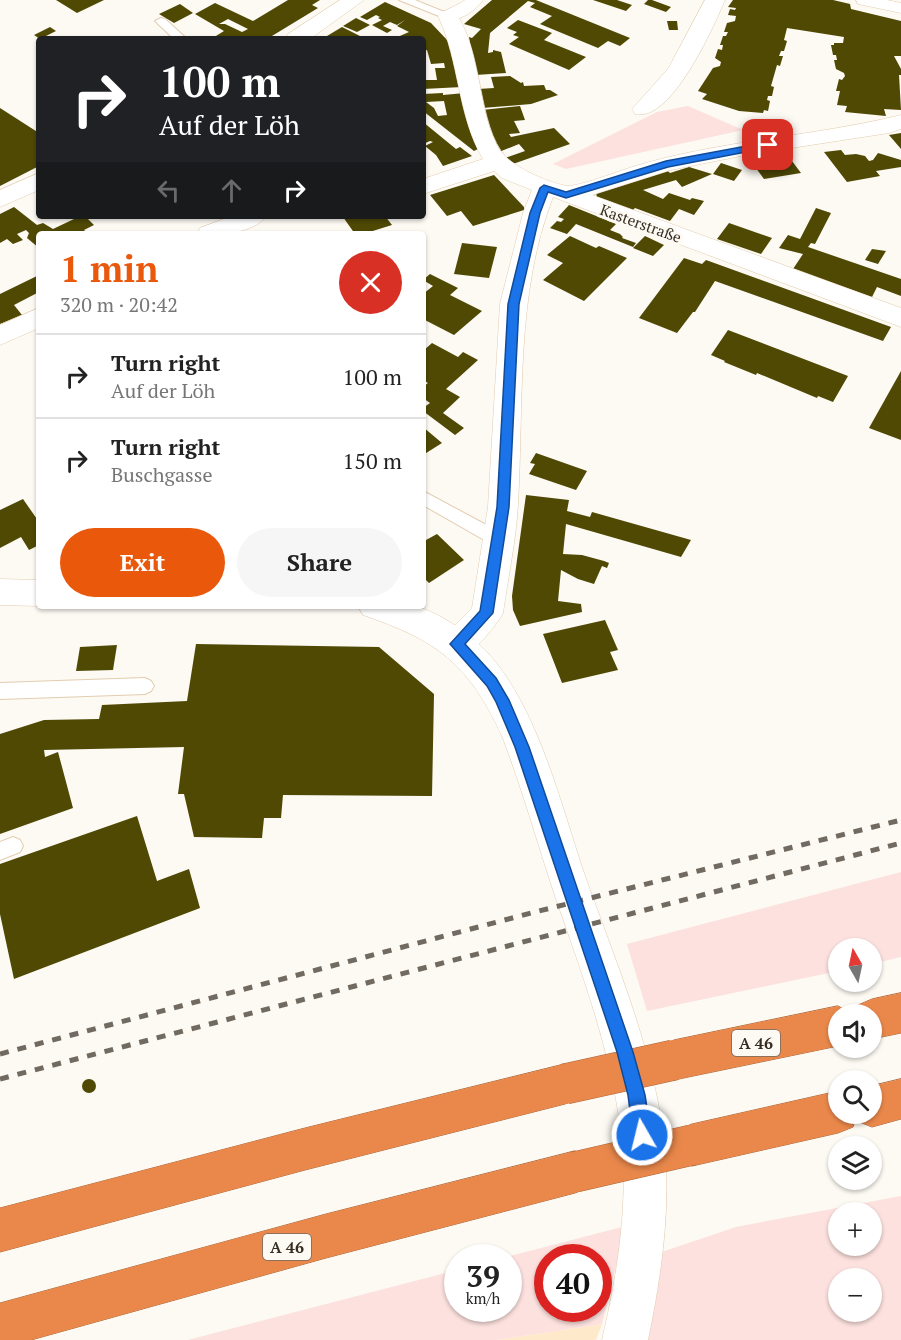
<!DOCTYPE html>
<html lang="en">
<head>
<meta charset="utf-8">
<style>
	body { margin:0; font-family:"PT Serif",serif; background:#f6f6f6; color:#222; height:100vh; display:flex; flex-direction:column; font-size:22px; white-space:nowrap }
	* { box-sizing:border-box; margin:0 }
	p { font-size:20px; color:#767676 }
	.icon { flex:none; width:33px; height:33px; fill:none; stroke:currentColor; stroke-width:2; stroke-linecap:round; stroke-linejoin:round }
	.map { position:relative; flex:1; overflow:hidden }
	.side { position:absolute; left:36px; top:231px; width:390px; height:378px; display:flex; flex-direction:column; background:#fff; border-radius:6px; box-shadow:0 2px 4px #0004 }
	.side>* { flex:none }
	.top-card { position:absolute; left:36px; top:36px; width:390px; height:183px; border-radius:6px; box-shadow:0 2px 4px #0004; background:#202124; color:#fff; overflow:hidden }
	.needle { width:39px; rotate:351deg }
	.tools { position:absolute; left:828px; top:938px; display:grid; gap:12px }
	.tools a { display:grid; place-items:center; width:54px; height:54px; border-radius:50%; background:#fff; box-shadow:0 2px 4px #0004; font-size:30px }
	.speed { position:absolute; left:444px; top:1244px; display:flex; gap:12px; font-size:30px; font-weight:700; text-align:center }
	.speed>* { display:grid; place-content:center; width:78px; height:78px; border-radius:50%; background:#fff; box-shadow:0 2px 4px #0004; line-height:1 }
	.speed small { font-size:15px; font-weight:400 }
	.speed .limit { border:9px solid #d22; background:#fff; color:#111 }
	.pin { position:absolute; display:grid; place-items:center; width:51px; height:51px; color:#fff; margin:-26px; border-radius:12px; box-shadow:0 3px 9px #0006 }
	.me { position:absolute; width:66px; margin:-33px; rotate:352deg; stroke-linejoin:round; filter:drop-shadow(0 0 4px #0008) }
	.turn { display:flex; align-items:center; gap:21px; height:126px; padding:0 24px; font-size:27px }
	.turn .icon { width:78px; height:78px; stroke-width:2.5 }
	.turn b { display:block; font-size:42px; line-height:51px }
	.lanes { display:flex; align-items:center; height:57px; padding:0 24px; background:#0003; justify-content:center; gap:30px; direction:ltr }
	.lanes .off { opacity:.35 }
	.round { display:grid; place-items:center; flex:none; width:63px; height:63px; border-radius:32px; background:#f6f6f6 }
	.headline { display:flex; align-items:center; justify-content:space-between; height:102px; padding:0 24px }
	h1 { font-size:36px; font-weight:700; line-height:45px; color:#ea580c }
	.action { display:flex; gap:12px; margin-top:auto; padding:12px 24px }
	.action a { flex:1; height:69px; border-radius:36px; background:#ea580c; color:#fff; font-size:24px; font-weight:700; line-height:69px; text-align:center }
	.action a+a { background:#f6f6f6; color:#222 }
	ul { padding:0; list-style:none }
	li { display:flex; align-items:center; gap:18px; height:84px; padding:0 24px; border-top:2px solid #e0e0e0 }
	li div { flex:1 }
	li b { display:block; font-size:22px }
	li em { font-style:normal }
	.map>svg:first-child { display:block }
	.built { fill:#feeacb }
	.green { fill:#fce1de; fill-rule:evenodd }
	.building { fill:#4f4904; fill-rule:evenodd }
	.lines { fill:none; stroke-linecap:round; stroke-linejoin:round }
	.service-casing { stroke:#e2cdaf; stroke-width:2 }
	.pedestrian-casing { stroke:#e2cdaf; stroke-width:1 }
	.minor-casing { stroke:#e2cdaf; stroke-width:1 }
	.tertiary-casing { stroke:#e2cdaf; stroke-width:1 }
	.motorway-casing { stroke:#ab683c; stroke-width:1 }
	.service { fill:#fff; fill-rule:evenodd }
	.pedestrian { fill:#fff; fill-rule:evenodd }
	.minor { fill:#fff; fill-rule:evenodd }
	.tertiary { fill:#fff; fill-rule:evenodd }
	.motorway { fill:#ea884b; fill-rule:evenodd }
	.rail { stroke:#716a60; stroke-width:5; stroke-dasharray:9 9; stroke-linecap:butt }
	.motorway-bridge-casing { stroke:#ab683c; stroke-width:41; stroke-linecap:butt }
	.motorway-bridge { stroke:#ea884b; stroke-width:40 }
	.route { fill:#1a73e8; stroke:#114b97; stroke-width:1.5 }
	.labels { text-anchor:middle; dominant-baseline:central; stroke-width:6; stroke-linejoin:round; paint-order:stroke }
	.far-street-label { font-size:15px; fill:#352d21; stroke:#fdf9f3 }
	.shield { fill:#fdf9f3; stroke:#716a60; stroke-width:1.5 }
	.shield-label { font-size:16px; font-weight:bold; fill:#352d21 }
</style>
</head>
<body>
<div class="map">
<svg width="901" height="1340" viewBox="0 0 901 1340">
	<rect width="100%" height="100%" fill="#fdf9f3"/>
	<polygon class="built" points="602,1324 596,1340 496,1340 516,1337"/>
	<g class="green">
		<polygon points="688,106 743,130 566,169 553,164 657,112"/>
		<polygon points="901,872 901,957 872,964 872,948 838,948 838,971 647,1011 627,944"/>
		<path d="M901 1196V1340H623L641 1259 736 1227ZM838 1212H872V1245H838ZM838 1278H872V1311H838Z"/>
		<path d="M626 1226 602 1324 496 1340H188L457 1270 458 1308H508V1257H506ZM548 1257H598V1308H548Z"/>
	</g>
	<g class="building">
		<polygon points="56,0 104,0 77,13"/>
		<path d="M288 0H320L312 5 318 8 267 39H211L224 31 195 14 215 3 253 21ZM228 19 248 29 242 32 225 24H219Z"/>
		<polygon points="492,0 536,0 630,38 620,46 608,41 598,48 540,24 552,16 530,7 535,3 528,1 490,33 488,53 493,52 493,50 501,52 506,73 475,75 469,37 472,38 481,29 464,24"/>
		<polygon points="593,0 617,0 632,5 626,11"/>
		<polygon points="648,0 652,0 671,7 666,12 644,4"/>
		<polygon points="733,0 833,0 850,4 851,9 901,21 901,56 894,56 901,69 901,75 899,75 901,110 884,109 886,116 845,112 847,106 837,105 840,91 836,91 839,79 842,80 845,76 844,73 836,69 834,60 837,60 836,55 833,55 831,45 834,45 834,43 843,43 844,37 787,28 784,40 787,41 784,51 781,51 779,56 783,56 780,66 777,65 771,86 774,87 772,96 768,96 767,100 770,101 768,111 764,110 763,113 739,111 702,99 707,94 698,91 713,68 720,66 721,62 715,58 718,49 722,50 723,45 720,45 723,36 726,36 728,32 724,32 727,23 735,21 736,16 728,15 730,9 735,10 736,8 728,7"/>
		<polygon points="385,2 431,23 448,41 462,87 423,89 423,80 437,80 435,68 445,68 444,63 431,64 427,50 423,51 423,39 393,39 409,32 397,26 405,20 397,25 390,22 383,26 392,30 387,33 372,25 382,20 378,18 380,17 376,15 367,20 360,17"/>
		<polygon points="180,4 193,13 174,23 159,14"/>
		<polygon points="356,18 370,25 357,32 343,26"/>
		<polygon points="518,20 552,33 544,40 586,57 569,70 509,44 519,37 513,35 517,32 507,28"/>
		<polygon points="667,21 677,21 678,30 669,30"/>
		<polygon points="50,27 56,31 40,39 34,35"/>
		<polygon points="342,27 364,38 322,39"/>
		<polygon points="510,76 521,83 523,82 524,86 544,85 546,90 550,90 558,95 531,104 482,108 478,89 494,88 491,77"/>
		<path d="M443 93V95L465 93 480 148 474 151 423 111V94ZM444 101 447 115 438 116 434 108 426 102Z"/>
		<polygon points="520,106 525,120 514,121 520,133 509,134 511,137 554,128 570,144 510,165 505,158 525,151 519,144 499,152 482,110"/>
		<polygon points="0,108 39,133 39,166 0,186"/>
		<polygon points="423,122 456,149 460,147 472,156 443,166 436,155 425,146 433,142 430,141 423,144"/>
		<polygon points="901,133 901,149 889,135"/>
		<polygon points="841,150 845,155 856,154 865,156 869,161 873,160 878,153 901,160 901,167 876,171 880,176 847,182 824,152"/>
		<polygon points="786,153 801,173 764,179 750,160"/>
		<polygon points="721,163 742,170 734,181 713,174"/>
		<polygon points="689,167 712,174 682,187 676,180 643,190 663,199 669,193 690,200 692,198 704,201 694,215 679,209 670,221 635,208 631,212 597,198 596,192 667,170 670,173"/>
		<polygon points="494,175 524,207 524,210 473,226 461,211 447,216 430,195"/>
		<polygon points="569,205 616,224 610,230 620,234 623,237 622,238 636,243 633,247 576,224 567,234 550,228 557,221 561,222 564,219 558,217"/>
		<polygon points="14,207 37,225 43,223 53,229 74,219 71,216 85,216 94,225 84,230 88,234 39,234 39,248 27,238 29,233 26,230 17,234 23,240 13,244 7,239 0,243 0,214"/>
		<polygon points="816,208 831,213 815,244 811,243 808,247 901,279 901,296 877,287 872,297 793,269 803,254 779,248 788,235 800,239"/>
		<polygon points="347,216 385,216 392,225 363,234 355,234 343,217"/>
		<polygon points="729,223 772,238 761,254 717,239"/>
		<polygon points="570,236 596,248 599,246 627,258 584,301 543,280 563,263 547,255"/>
		<polygon points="645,236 664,245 653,256 633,248"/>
		<polygon points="462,243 497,247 489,278 454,274"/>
		<polygon points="872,249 886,251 878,264 865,260"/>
		<polygon points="684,258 702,264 706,260 891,327 883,341 715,281 695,312 693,312 677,333 639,318"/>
		<polygon points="430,274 458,288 450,295 482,311 454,335 423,319 423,294 433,286 423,280"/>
		<polygon points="39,275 39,292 14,305 22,315 0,324 0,294"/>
		<polygon points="728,330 848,376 833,402 818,396 817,398 757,373 756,375 724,362 725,361 711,355"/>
		<polygon points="432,343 458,357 463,352 478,360 446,389 460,397 443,413 464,428 455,435 423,411 423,408 430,403 423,398 423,387 428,383 423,380 423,351"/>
		<polygon points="901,371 901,440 869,428"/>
		<polygon points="423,427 442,443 423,455"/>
		<polygon points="536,453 587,471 576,490 529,474 535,464 530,463"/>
		<polygon points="526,495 569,500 567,511 590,517 592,512 691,540 681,557 566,524 563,554 582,555 604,561 609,563 607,568 602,566 594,584 578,579 561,570 558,601 581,604 582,612 520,626 513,610 512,596"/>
		<polygon points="23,499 39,522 39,545 29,550 21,537 0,548 0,510"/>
		<polygon points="437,534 464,560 429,583 423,577 423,537 426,540"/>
		<polygon points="605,620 618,650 610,652 618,670 562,683 543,634"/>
		<polygon points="196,644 379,647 434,694 432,796 283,795 281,818 264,818 262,838 194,837 184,794 178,794 184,747 44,750 45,757 58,752 73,808 0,834 0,734 44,720 99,719 102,705 187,701"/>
		<polygon points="117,645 113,670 76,671 80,647"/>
		<polygon points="137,816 157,881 189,869 200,908 14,979 0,914 0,864"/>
		<circle cx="89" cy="1086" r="7"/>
	</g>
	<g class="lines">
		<g class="service-casing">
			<g id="service">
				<polygon points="399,0 415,0 454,16 452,18 444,18"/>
				<polygon points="161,18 165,19 187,39 174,39 155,21"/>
				<polygon points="423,491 505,535 507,540 505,545 499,546 493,545 423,505"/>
				<polygon points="145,678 151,681 154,686 151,691 145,694 0,699 0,683"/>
				<polygon points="13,837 20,840 23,846 20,852 0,860 0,842"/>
			</g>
		</g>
		<g class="pedestrian-casing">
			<g id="pedestrian">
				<path d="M465 0H483C474 12 458 23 442 20L439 16C444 9 458 6 465 0Z"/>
				<polygon points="856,0 887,0 901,3 901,13 858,4"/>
			</g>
		</g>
		<g class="minor-casing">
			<g id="minor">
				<path d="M705 0H725C713 28 671 123 635 114L632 109 668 69Z"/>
				<path d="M448 10 455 12C484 52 477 126 506 157 518 169 549 183 567 186 577 187 620 171 632 167 720 140 812 137 901 115V129L889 133 746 155 671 170 592 195 901 308V327L553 197C515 295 524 402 518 504 516 541 508 577 503 613 497 625 473 654 459 657 455 657 450 655 446 654L441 644 446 634 472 608 488 507 500 304 523 213 532 190 502 178 494 171 423 194V179L483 159C457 115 460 62 438 16L441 12Z"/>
				<path d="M232 216H266C253 235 217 234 197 234L200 228Z"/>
				<polygon points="39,308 39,328 0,345 0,325"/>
			</g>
		</g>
		<g class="tertiary-casing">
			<g id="tertiary">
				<polygon points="340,0 364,0 310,39 285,39 288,34"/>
				<polygon points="39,173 39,190 0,207 0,190"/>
				<polygon points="0,579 39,580 39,606 0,605"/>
				<path d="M358 606C375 606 396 603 413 606 435 610 462 629 479 644 535 696 560 802 584 873 614 958 651 1043 663 1133 672 1202 662 1272 648 1340H602C618 1272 629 1202 621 1132 611 1051 582 973 555 896 537 842 522 788 502 736 469 664 437 640 363 615Z"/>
			</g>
		</g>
		<g class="motorway-casing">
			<g id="motorway">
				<polygon points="901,993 901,1033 872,1039 872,1014 854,1014 858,1005 872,999"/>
				<polygon points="838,1006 853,1014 838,1014 838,1046 674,1080 660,1074 654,1060 660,1046 674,1040"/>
				<polygon points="565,1064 579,1070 585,1084 579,1098 565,1104 305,1170 0,1252 0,1208 305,1128"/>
				<polygon points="901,1079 901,1119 872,1127 857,1121 856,1118 853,1127 838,1133 692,1166 677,1160 671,1145 677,1130 692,1124 838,1091 838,1113 872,1113 872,1086"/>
				<polygon points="575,1151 590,1157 596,1172 590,1187 575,1193 326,1258 31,1340 0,1340 0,1303 326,1214"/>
			</g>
		</g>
		<use href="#service" class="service"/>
		<use href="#pedestrian" class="pedestrian"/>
		<use href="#minor" class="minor"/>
		<use href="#tertiary" class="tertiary"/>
		<use href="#motorway" class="motorway"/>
		<g class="rail">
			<polyline points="0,1054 531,913 901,820"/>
			<polyline points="0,1079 901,843"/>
		</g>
		<g class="motorway-bridge-casing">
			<g id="motorway-bridge">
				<polyline points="565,1084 674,1060"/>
				<polyline points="575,1172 692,1145"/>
			</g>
		</g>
		<use href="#motorway-bridge" class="motorway-bridge"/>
	</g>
	<polygon class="route" points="768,142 772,143 772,147 668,167 566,198 548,192 540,213 519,304 509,507 493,613 465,644 496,678 509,700 529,747 633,1052 645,1095 651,1135 648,1141 642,1143 636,1141 633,1135 628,1095 617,1052 515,747 496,702 487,686 450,644 480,611 497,507 508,304 530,213 540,188 544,185 566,192 666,161"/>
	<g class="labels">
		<g class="far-street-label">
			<text transform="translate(641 223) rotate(20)">Kasterstraße</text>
		</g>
		<g class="shield">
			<rect x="732" y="1030" width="48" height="26" rx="4.5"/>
			<rect x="263" y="1234" width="48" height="26" rx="4.5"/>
		</g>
		<g class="shield-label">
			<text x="756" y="1043">A 46</text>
			<text x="287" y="1247">A 46</text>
		</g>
	</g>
</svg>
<div class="tools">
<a><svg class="needle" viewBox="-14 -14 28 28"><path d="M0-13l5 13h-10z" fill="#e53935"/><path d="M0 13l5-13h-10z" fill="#767676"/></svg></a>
<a><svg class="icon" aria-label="sound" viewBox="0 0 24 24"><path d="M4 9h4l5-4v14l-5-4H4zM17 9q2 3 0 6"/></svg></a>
<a><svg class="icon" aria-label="search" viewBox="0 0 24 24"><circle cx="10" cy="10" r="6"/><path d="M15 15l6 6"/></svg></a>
<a><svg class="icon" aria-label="layers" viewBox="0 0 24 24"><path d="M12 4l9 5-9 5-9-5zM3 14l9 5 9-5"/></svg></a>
<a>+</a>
<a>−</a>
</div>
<div class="speed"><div>39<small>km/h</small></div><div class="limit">40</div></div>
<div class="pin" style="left:768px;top:145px;background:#d93025"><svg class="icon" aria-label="arrive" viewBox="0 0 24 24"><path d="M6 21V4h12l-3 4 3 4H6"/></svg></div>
<svg class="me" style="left:642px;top:1135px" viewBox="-20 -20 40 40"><circle r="17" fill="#1a73e8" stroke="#fff" stroke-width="3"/><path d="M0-11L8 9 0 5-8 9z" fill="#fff"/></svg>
<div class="top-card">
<div class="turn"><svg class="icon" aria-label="right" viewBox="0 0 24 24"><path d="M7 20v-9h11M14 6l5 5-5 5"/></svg><div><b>100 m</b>Auf der Löh</div></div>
<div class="lanes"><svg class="icon off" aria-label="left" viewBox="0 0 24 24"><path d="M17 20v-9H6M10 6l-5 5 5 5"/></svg><svg class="icon off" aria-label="ahead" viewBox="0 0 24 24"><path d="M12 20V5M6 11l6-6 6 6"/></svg><svg class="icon" aria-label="right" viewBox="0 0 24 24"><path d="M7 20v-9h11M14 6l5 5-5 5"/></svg></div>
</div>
<section class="side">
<div class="headline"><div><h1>1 min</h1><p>320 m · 20:42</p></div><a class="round" style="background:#d93025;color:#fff"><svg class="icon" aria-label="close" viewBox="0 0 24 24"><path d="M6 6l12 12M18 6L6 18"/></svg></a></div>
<ul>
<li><svg class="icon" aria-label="right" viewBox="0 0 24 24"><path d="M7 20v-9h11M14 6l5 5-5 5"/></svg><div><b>Turn right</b><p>Auf der Löh</p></div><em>100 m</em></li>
<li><svg class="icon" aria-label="right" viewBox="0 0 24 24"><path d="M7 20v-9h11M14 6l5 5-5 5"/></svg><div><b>Turn right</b><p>Buschgasse</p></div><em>150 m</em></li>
</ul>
<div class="action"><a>Exit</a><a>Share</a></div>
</section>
</div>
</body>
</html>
